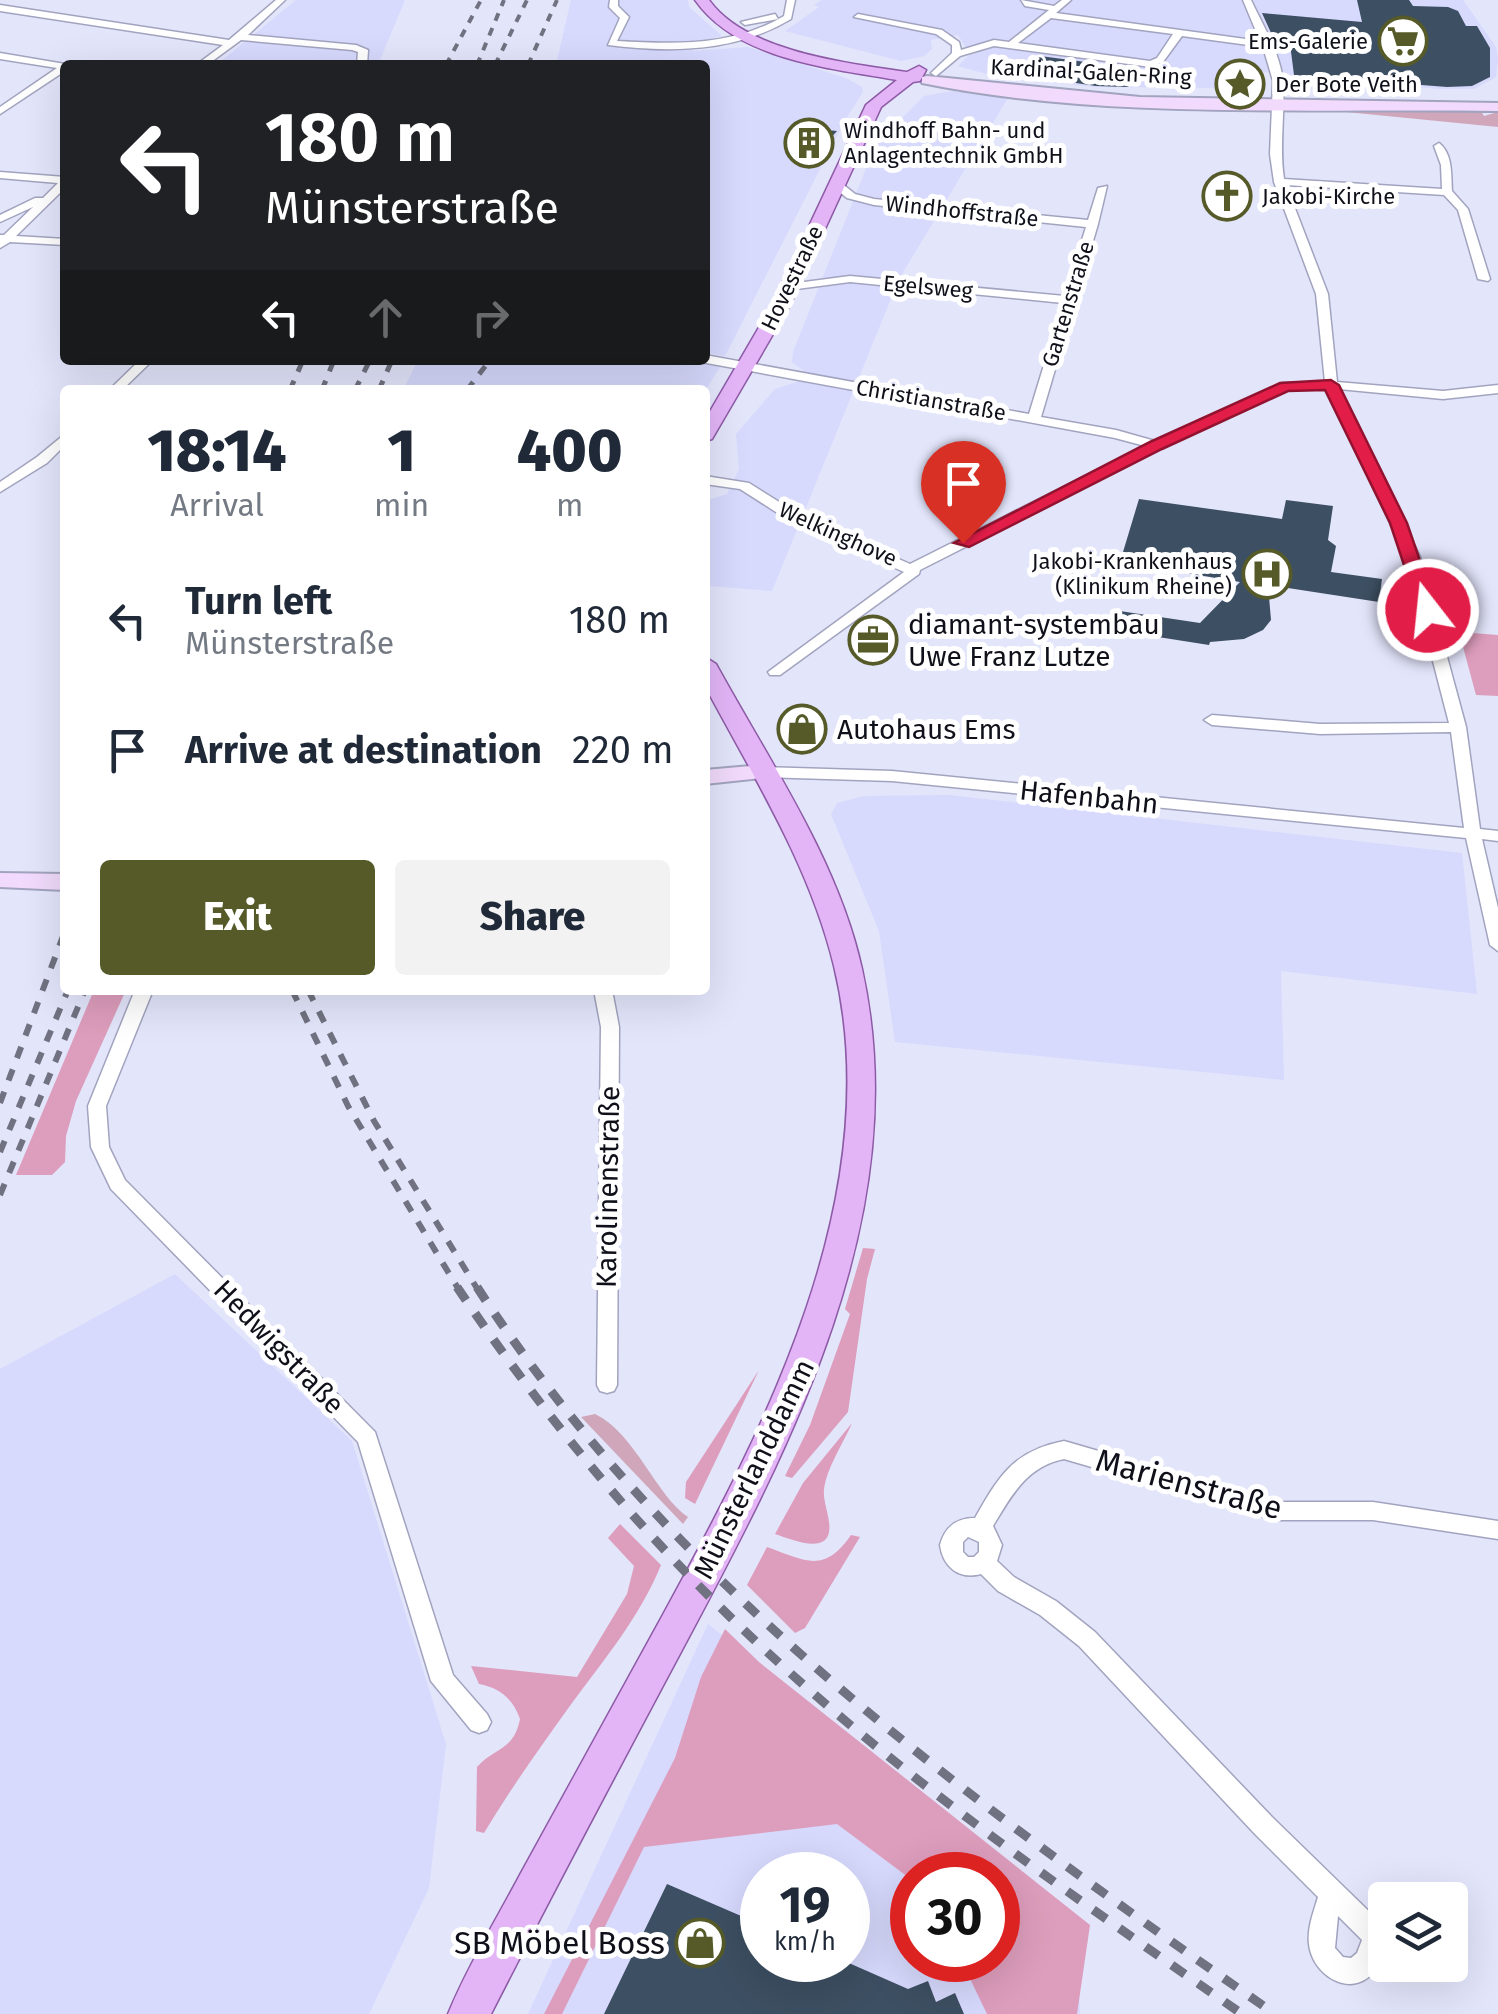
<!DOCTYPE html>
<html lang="en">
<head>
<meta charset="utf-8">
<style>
	body { margin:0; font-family:"Fira Sans",sans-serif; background:#f2f2f3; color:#1f2937; height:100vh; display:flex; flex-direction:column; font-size:38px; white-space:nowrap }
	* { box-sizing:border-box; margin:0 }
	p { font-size:32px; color:#747a83 }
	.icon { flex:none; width:55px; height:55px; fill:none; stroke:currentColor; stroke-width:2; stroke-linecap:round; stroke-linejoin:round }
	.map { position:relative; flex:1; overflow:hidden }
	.details { position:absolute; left:60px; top:385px; width:650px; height:610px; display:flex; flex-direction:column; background:#fff; border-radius:10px; box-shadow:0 10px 40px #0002 }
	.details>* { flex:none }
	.guide { position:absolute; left:60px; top:60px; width:650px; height:305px; border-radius:10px; box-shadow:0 10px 40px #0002; background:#202124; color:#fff; overflow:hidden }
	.fabs { position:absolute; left:1368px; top:1882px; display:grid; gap:20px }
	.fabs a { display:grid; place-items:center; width:100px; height:100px; border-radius:10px; background:#fff; box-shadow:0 10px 40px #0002; font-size:50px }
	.speed { position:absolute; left:740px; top:1852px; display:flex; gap:20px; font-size:50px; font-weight:700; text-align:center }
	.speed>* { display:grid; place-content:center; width:130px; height:130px; border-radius:50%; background:#fff; box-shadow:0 10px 40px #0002; line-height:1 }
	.speed small { font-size:25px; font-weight:400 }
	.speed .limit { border:15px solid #d22; background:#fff; color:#111 }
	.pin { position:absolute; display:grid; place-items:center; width:85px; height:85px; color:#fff; margin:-102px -42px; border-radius:50% 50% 50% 0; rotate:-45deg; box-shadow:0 0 10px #0007 }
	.pin .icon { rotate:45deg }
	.me { position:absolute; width:110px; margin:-55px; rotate:344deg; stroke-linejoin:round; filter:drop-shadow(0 0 8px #0008) }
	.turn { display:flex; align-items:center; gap:35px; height:210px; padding:0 40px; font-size:45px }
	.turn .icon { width:130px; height:130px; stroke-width:2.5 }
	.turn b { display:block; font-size:70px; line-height:85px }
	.lanes { display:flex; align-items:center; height:95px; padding:0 40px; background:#0003; justify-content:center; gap:50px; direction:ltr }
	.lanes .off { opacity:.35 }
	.eta { display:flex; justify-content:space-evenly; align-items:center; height:170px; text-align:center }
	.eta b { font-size:60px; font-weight:800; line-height:70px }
	.action { display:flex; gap:20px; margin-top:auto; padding:20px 40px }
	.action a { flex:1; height:115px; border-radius:10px; background:#555a28; color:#fff; font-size:40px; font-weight:800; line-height:115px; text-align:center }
	.action a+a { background:#f2f2f3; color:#1f2937 }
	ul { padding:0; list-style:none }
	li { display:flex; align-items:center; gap:30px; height:130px; padding:0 40px }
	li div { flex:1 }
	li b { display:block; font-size:38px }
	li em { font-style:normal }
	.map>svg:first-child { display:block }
	.built { fill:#d7d9fd; fill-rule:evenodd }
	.green { fill:#d0a7ba }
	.forest { fill:#dd9dbc }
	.building { fill:#3d4f62 }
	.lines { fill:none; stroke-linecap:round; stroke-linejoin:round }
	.street-casing { stroke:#a2a4bf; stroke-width:3 }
	.secondary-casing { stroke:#a2a4bf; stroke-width:4 }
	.primary-casing { stroke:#8d5ba6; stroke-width:3 }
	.street { fill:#fff; fill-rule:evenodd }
	.secondary { fill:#f1dafb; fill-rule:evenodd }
	.primary { fill:#e3b5f7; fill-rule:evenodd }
	.rail-far3 { stroke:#717281; stroke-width:4; stroke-dasharray:8 8; stroke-linecap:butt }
	.rail-far2 { stroke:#717281; stroke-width:5; stroke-dasharray:10 10; stroke-linecap:butt }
	.rail-far1 { stroke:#717281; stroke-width:6; stroke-dasharray:12 12; stroke-linecap:butt }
	.rail { stroke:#717281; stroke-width:9; stroke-dasharray:16 16; stroke-linecap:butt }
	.route { fill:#e11d48; stroke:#92132f; stroke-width:2.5 }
	.labels { text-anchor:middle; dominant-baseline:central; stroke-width:10; stroke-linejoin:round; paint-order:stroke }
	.far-poi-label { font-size:22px; fill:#0f1019; stroke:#fff; text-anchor:start }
	.far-street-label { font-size:22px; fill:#0f1019; stroke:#fff }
	.poi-label { font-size:28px; fill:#0f1019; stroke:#fff; text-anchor:start }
	.street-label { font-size:28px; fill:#0f1019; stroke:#fff }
	.near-street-label { font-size:32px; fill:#0f1019; stroke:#fff }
	.near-poi-label { font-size:32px; fill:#0f1019; stroke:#fff; text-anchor:end }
</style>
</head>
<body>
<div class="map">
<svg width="1498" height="2014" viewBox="0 0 1498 2014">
	<rect width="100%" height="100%" fill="#e3e5fb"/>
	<g class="built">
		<polygon points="296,0 405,0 378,65 216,65"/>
		<polygon points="571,0 688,0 689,7 722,36 697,42 693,51 748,47 846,78 862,87 863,92 844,122 725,356 705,353 705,65 556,65"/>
		<polygon points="822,0 1463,0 1496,47 1498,59 1496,77 1474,89 1438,89 1261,72 1250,84 1232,88 1096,87 994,76 958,66 970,54 958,35 931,40 932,49 924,56 901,61 785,31 819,7 814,5"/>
		<polygon points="952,91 1009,96 899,279 772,591 709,586 705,501 727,494 739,469 736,434 775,389 797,382 804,371 792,362 793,352 875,146 924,96"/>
		<polygon points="418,360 683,360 720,367 705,391 403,390"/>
		<polygon points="949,795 1462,853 1477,994 1281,971 1284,1080 895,1042 879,931 831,814 837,803 864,796"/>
		<polygon points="175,1274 352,1441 446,1744 429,1888 369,2014 0,2014 0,1369"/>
		<path d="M708 1624 1077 1925 1080 2014H528ZM762 1875H848V1960H762ZM912 1875H998V1960H912Z"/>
	</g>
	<g class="green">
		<polygon points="1326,110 1481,111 1484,116 1498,112 1498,127"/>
		<path d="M595 1414C635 1433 657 1497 688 1517L683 1524 581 1417Z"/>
	</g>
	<g class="forest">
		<polygon points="1459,632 1498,635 1498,696 1476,695"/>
		<polygon points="94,990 126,990 76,1101 66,1136 65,1162 52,1175 16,1175"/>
		<polygon points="863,1248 875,1249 867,1279 848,1412 792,1478 785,1476 810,1425 850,1314 845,1309"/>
		<polygon points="759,1370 695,1504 685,1498 686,1482"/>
		<path d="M852 1423C844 1442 826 1469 824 1490 823 1500 828 1512 829 1522 834 1558 793 1540 775 1534L803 1483Z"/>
		<path d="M620 1524 661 1565C641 1615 604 1660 572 1703 541 1746 511 1788 484 1833L476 1831 477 1767C493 1748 514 1751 520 1719 513 1699 500 1688 479 1684L471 1666 577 1677 627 1594 634 1566 608 1538Z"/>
		<path d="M851 1535 860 1537 805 1628 795 1633 747 1585 767 1547C806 1561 824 1574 851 1535Z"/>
		<polygon points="725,1629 759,1662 1090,1925 1077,2014 987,2014 961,1960 998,1960 998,1875 912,1875 912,1880 837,1824 644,1847 562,2014 544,2014 675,1758 701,1677"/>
	</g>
	<g class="building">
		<polygon points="1357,0 1409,0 1413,6 1448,7 1458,11 1466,26 1477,26 1490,48 1490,77 1472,86 1447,87 1294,75 1289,36 1272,35 1262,13 1362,22"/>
		<polygon points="1040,56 1123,67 1142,70 1128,87 1096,86 1017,74 1032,59"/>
		<polygon points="805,128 837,131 817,153 792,151"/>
		<polygon points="1139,499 1282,519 1286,500 1333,506 1328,540 1336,546 1331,572 1382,579 1379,602 1268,585 1271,620 1263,630 1244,639 1210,642 1209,645 1107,629 1113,610 1200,623 1240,582 1120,562"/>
		<polygon points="667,1884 762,1925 762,1960 842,1960 908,1989 928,1981 936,2002 955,1993 964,2014 604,2014"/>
	</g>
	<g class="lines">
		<g class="street-casing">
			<g id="street">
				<polygon points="276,0 285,0 248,35 356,45 368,50 367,65 357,65 358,52 352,50 241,40 207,65 196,65 223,45 0,11 0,5 229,40"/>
				<path d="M610 0H618V6L629 17 617 41C676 44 731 47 784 16L787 0H795L791 19C736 52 670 53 608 45L620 18 609 7Z"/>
				<path d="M1021 0 1054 6 1062 0H1071L1056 13 1260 41 1243 0H1251C1263 26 1281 54 1283 83 1285 115 1279 147 1284 179L1442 189 1441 165 1434 146 1439 143C1453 154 1451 175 1452 191L1468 209 1490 279 1488 281 1478 279 1458 210 1444 195 1286 185 1328 294 1337 382 1443 391 1498 385V393L1443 399 1339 389 1420 557 1466 727 1480 829 1498 831V841L1482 839 1498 908V951L1490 945 1466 838 892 781 762 777 754 772 762 767 892 771 1464 828 1451 732 1320 734 1212 725 1204 720 1212 715 1320 724 1449 723 1406 557 1327 389 1288 390 1160 448 920 570 919 574 780 675H770L768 672 904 572 790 521 740 489 705 484V476L749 483 800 515 910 564 1145 446 1115 438 701 362 705 360V355L1029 414 1063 303 850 282 789 290 783 287 789 284 850 276 1065 296 1086 227 874 205 847 198 832 186V182H840L855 194 874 199 1088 220 1098 188 1107 186 1098 224 1041 417 1116 430 1155 441 1282 383 1325 382 1316 294 1274 182 1270 154 1273 81 1263 47 1182 36 1163 62 1151 67 994 46 960 56 936 76 931 73 952 53V45L936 34 854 17 858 14 942 30 959 42 961 50 994 40 1009 42 1049 10 1025 6ZM1051 18 1173 34 1157 58 1150 61 1018 43Z"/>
				<polygon points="775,14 778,19 745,25 741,22"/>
				<polygon points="0,53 65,64 68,65 65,65 65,71 0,114 0,107 57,68 0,59"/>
				<polygon points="0,172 65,177 65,188 16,236 65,239 65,245 10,242 0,248 0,235 4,235 33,207 0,222 0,215 35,198 43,198 58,183 0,178"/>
				<polygon points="140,360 153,360 122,390 109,390"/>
				<polygon points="65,434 65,445 47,463 0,492 0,482 37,457"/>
				<polygon points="135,990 153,990 106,1106 109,1147 125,1180 375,1432 453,1675 487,1714 491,1722 487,1730 479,1733 471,1730 431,1681 358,1442 111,1189 91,1147 88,1106"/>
				<polygon points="594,990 612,990 619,1027 617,1385 614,1391 607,1393 600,1391 597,1385 601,1027"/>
				<path d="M1064 1441 1274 1502H1373L1498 1521V1539L1373 1520H1274L1064 1459C1027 1466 1011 1496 993 1526L1002 1545 997 1561 1014 1577 1056 1601 1095 1632 1272 1817 1385 1927C1385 1942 1384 1961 1373 1973 1349 1999 1312 1974 1309 1944 1307 1928 1314 1911 1318 1897L1254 1833 1079 1646 1040 1615 998 1591 981 1574C959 1580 943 1567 940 1545 945 1527 956 1518 975 1518 999 1476 1013 1451 1064 1441ZM968 1537 979 1542V1552L974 1557H968L963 1552V1542ZM1338 1916 1362 1940 1357 1953 1351 1958 1343 1957 1335 1948Z"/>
			</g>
		</g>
		<g class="secondary-casing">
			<g id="secondary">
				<path d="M927 76 1140 97 1498 103V111C1314 108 1101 120 922 83V77Z"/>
				<polygon points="762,765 773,772 770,777 705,784 705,770"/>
				<polygon points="0,873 65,874 65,890 0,887"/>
			</g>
		</g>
		<g class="primary-casing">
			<g id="primary">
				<path d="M695 0H709C746 52 847 63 907 72L919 66 926 70 920 81 913 82 881 107 790 305 712 439 705 441V420L772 305 866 105 897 80C830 68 737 60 695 0Z"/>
				<path d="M705 657 716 664C769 761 838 860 862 969 918 1223 781 1464 666 1680 607 1791 548 1902 491 2014H448C468 1966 496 1920 521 1873 567 1789 613 1706 659 1622 765 1428 889 1194 834 966 810 866 753 776 705 686Z"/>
			</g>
		</g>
		<use href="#street" class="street"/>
		<use href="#secondary" class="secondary"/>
		<use href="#primary" class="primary"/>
		<g class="rail-far3">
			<polyline points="446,65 481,0"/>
			<polyline points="477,65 504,0"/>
			<polyline points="495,65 527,0"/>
			<polyline points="528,65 557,0"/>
		</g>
		<g class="rail-far2">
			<polyline points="290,390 303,360"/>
			<polyline points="322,390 334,360"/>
			<polyline points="355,390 370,360"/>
			<polyline points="379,390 392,360"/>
			<polyline points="467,390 490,360"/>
		</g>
		<g class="rail-far1">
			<polyline points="292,990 348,1106 459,1290"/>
			<polyline points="308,990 374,1121 478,1290"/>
			<polyline points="0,1103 65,931"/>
			<polyline points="0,1152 68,990"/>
			<polyline points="0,1195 85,990"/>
		</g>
		<g class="rail">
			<path d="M457 1287C534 1401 619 1507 717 1604 875 1761 1060 1887 1242 2014"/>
			<path d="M477 1287C675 1593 981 1809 1275 2014"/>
		</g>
	</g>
	<polygon class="route" points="1331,380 1339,385 1407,523 1437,610 1434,614 1421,614 1419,610 1390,523 1325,390 1288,391 1162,449 969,547 954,543 1150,442 1280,383"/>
	<defs>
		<g id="supermarket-ring" transform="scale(2.5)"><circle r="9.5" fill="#fff" stroke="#555a28" stroke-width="1.5"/><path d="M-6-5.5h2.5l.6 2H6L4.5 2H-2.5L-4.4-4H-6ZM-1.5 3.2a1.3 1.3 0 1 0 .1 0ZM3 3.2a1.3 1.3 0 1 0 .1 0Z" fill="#555a28"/></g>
		<g id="sight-ring" transform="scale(2.5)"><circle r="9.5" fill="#fff" stroke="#555a28" stroke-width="1.5"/><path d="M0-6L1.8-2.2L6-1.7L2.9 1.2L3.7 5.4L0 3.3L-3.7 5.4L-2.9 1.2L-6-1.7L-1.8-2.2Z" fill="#555a28"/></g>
		<g id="building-ring" transform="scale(2.5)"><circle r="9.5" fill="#fff" stroke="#555a28" stroke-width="1.5"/><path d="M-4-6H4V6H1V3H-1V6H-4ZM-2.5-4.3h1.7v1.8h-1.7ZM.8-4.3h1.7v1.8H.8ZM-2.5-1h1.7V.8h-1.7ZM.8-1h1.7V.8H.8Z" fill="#555a28"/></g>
		<g id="church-ring" transform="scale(2.5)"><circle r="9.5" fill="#fff" stroke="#555a28" stroke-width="1.5"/><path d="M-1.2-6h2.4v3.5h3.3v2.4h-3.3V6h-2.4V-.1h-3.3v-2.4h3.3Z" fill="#555a28"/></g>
		<g id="hospital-ring" transform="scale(2.5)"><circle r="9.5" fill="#fff" stroke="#555a28" stroke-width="1.5"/><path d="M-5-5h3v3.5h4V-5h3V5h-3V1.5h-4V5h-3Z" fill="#555a28"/></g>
		<g id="office-ring" transform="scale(2.5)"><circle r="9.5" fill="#fff" stroke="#555a28" stroke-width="1.5"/><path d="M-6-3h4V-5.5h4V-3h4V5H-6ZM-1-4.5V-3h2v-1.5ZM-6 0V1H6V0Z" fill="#555a28"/></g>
		<g id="shop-ring" transform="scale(2.5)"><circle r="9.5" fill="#fff" stroke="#555a28" stroke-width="1.5"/><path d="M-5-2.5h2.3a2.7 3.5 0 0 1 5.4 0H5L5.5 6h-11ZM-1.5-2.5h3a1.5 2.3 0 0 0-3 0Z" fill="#555a28"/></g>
	</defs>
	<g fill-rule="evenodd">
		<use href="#supermarket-ring" x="1403" y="41"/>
		<use href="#sight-ring" x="1240" y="84"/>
		<use href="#building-ring" x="809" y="143"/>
		<use href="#church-ring" x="1227" y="196"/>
		<use href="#hospital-ring" x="1267" y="574"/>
		<use href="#office-ring" x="873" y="640"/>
		<use href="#shop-ring" x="802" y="729"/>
		<use href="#shop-ring" x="700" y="1943"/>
	</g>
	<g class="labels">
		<g class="far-poi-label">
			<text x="1368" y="41" text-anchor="end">Ems-Galerie</text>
			<text x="1275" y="84">Der Bote Veith</text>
			<text x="844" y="130">Windhoff Bahn- und<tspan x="844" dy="25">Anlagentechnik GmbH</tspan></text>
			<text x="1262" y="196">Jakobi-Kirche</text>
			<text x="1232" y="561" text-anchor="end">Jakobi-Krankenhaus<tspan x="1232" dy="25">(Klinikum Rheine)</tspan></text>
		</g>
		<g class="far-street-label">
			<text transform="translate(1091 72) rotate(3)">Kardinal-Galen-Ring</text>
			<text transform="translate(962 211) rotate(6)">Windhoffstraße</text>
			<text transform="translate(792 278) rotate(-64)">Hovestraße</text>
			<text transform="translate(928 287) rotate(5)">Egelsweg</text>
			<text transform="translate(1068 304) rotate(-73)">Gartenstraße</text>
			<text transform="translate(931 400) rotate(10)">Christianstraße</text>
			<text transform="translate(838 534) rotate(24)">Welkinghove</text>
		</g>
		<g class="poi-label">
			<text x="908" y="624">diamant-systembau<tspan x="908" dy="32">Uwe Franz Lutze</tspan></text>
			<text x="837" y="729">Autohaus Ems</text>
		</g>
		<g class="street-label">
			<text transform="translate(1089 797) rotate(6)">Hafenbahn</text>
			<text transform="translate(608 1187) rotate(-89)">Karolinenstraße</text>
			<text transform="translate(279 1347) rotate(46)">Hedwigstraße</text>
			<text transform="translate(754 1469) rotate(-64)">Münsterlanddamm</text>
		</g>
		<g class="near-street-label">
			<text transform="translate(1189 1484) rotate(15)">Marienstraße</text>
		</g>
		<g class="near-poi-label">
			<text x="665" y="1943">SB Möbel Boss</text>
		</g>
	</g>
</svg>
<div class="fabs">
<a><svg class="icon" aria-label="layers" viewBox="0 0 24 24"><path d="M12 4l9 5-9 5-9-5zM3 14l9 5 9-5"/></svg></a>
</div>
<div class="speed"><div>19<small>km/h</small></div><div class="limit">30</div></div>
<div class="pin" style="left:963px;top:543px;background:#d93025"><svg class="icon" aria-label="arrive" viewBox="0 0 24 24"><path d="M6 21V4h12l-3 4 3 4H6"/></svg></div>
<svg class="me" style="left:1428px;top:610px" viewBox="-20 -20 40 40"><circle r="17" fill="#e11d48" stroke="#fff" stroke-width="3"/><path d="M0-11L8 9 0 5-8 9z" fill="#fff"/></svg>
<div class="guide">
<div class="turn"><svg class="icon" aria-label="left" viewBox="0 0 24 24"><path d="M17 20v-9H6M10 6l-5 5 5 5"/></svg><div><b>180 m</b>Münsterstraße</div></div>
<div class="lanes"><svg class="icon" aria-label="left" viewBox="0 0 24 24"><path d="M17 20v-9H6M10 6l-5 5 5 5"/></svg><svg class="icon off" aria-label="ahead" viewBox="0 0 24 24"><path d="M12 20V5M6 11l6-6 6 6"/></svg><svg class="icon off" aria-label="right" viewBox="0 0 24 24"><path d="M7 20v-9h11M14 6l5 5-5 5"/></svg></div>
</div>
<section class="details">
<div class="eta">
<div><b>18:14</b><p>Arrival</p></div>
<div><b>1</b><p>min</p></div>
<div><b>400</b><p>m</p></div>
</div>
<ul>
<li><svg class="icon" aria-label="left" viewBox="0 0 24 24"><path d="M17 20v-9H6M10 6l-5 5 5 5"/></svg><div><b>Turn left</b><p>Münsterstraße</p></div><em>180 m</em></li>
<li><svg class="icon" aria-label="arrive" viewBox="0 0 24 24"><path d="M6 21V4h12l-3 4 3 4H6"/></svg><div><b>Arrive at destination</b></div><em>220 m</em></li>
</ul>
<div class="action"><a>Exit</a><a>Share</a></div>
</section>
</div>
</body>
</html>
